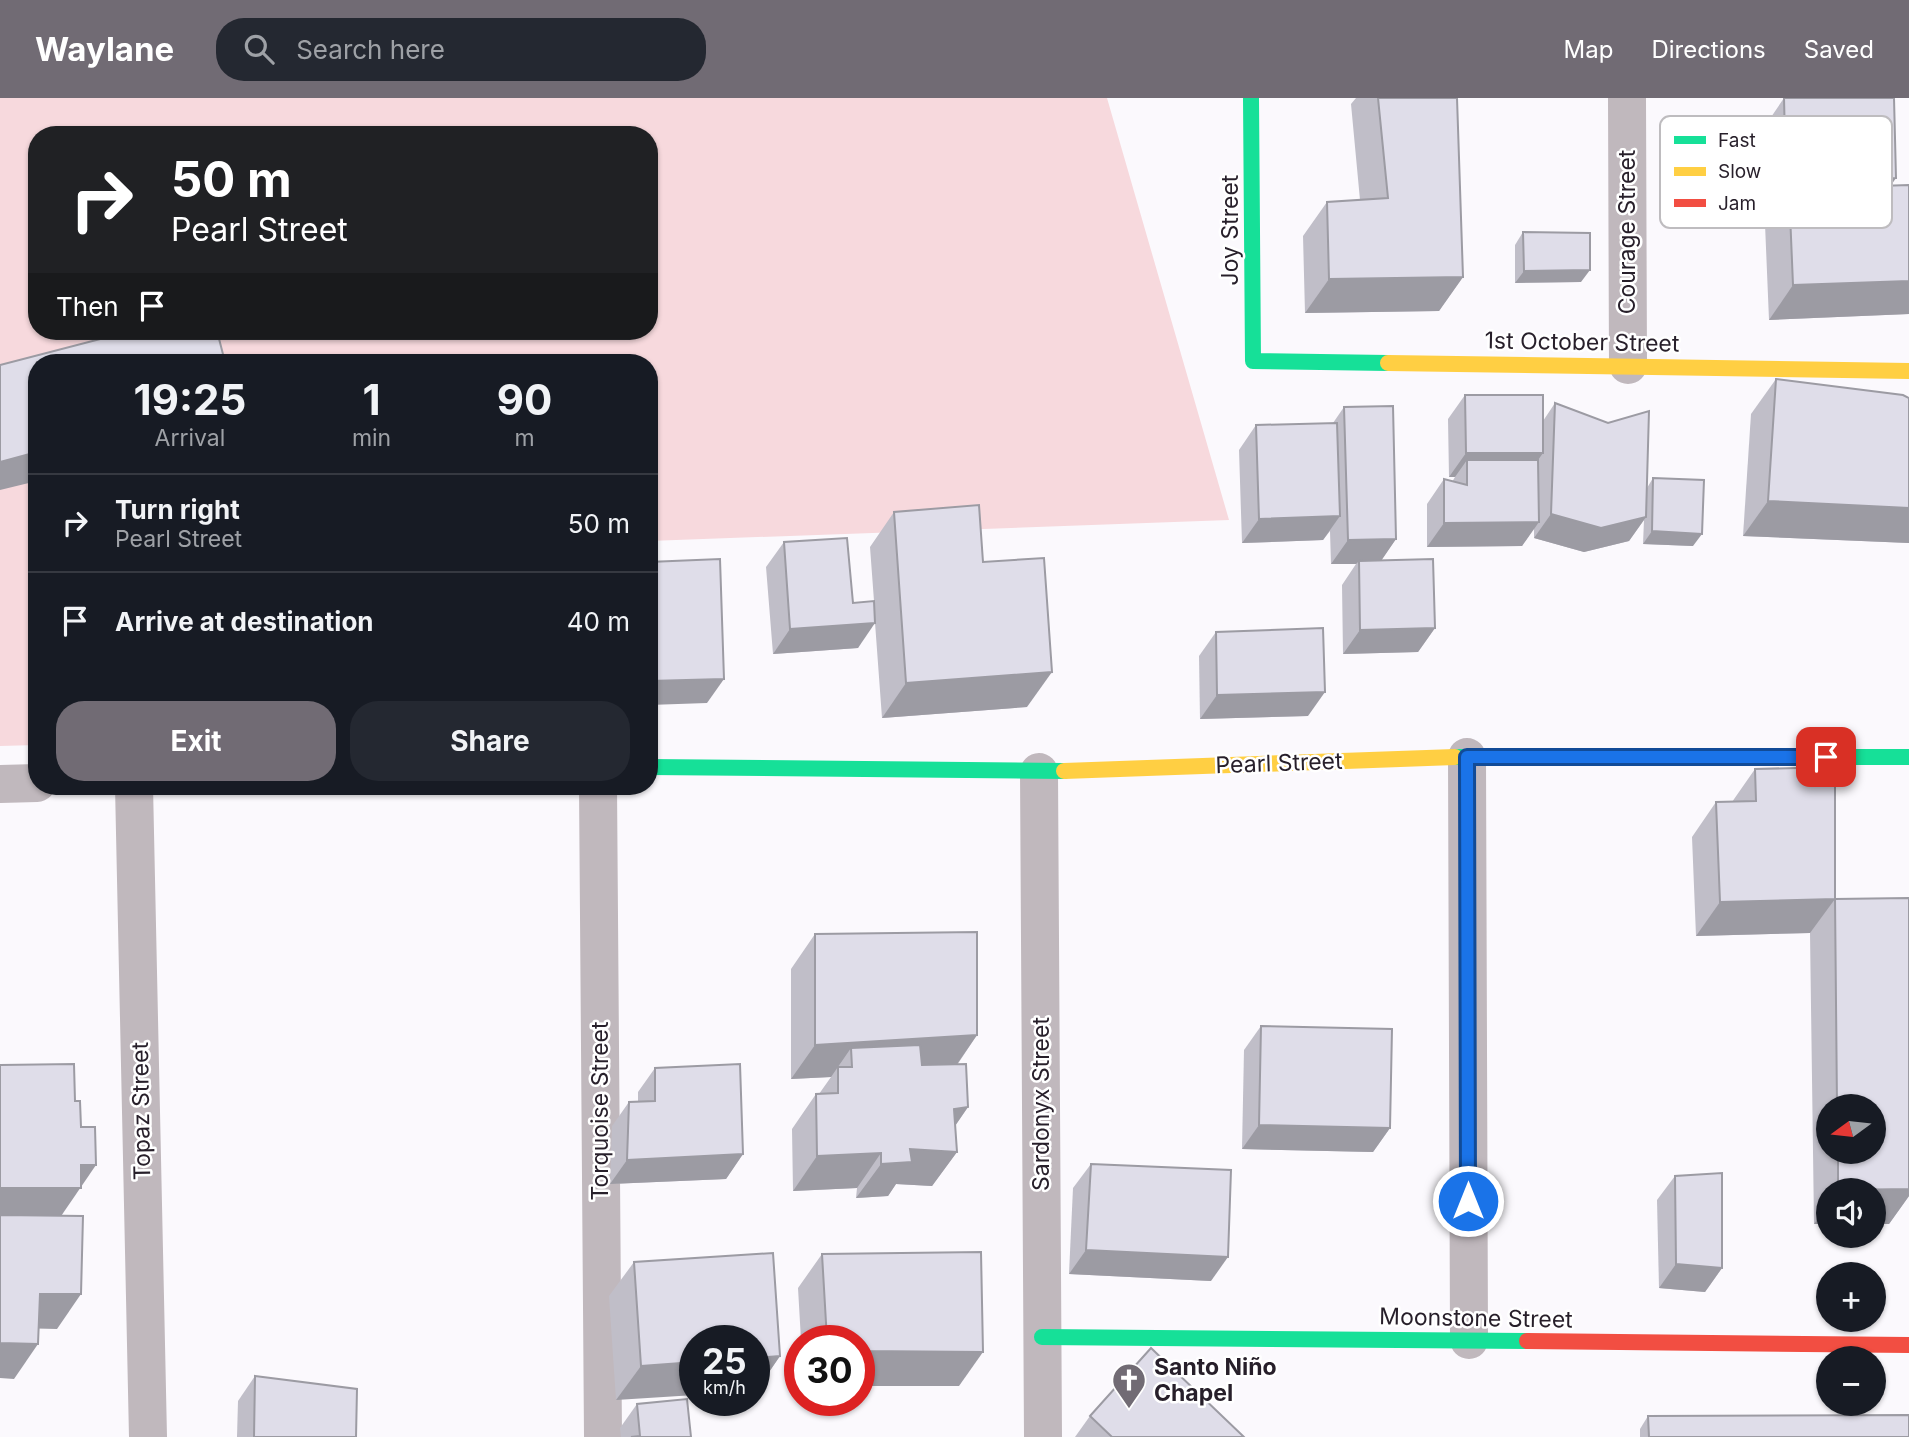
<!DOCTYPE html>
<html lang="en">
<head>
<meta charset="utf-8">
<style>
	body { margin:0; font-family:Inter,sans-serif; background:#242831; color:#f1f3f6; height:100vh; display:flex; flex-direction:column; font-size:26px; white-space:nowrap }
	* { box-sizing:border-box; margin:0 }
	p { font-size:23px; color:#9ea1a6 }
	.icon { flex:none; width:38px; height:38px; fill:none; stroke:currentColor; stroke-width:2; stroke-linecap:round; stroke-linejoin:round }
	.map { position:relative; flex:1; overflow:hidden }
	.drawer { position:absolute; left:28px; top:256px; width:630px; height:441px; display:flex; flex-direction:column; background:#171b24; border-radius:28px; box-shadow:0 2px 5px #0004 }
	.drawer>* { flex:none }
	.top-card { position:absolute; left:28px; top:28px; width:630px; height:214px; border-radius:28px; box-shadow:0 2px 5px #0004; background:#202124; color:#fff; overflow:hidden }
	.needle { width:46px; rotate:255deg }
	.controls { position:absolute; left:1816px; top:996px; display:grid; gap:14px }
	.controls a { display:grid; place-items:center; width:70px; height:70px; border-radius:50%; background:#171b24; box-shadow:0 2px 5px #0004; font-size:35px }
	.speed { position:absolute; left:679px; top:1227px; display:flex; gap:14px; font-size:35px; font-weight:700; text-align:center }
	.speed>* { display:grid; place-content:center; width:91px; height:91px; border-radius:50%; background:#171b24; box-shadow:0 2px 5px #0004; line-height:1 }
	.speed small { font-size:18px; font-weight:400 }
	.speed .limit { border:10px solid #d22; background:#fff; color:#111 }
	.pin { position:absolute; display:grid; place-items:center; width:60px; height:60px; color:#fff; margin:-30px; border-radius:14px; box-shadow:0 4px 10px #0006 }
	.me { position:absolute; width:77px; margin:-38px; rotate:0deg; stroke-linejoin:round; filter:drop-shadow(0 0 5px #0008) }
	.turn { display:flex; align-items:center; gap:24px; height:147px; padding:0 28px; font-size:32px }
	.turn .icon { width:91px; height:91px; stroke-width:2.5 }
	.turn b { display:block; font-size:49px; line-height:60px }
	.then { display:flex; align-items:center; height:66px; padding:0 28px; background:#0003; gap:14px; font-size:26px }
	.eta { display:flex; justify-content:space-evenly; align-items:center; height:119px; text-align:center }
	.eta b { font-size:42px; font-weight:700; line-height:49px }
	.primary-button { display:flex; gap:14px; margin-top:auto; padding:14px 28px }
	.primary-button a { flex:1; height:80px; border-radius:28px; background:#716b74; color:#fff; font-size:28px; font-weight:700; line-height:80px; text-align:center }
	.primary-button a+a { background:#242831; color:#f1f3f6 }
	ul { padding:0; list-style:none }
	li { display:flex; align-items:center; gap:21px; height:98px; padding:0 28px; border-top:2px solid #363941 }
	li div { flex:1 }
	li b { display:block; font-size:26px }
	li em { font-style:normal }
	header { display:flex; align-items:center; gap:42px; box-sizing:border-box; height:98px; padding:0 35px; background:#716b74; color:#fff }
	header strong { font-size:33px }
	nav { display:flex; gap:38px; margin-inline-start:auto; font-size:24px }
	.search { width:490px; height:63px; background:#242831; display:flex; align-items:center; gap:18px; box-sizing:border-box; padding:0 24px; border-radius:28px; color:#9ea1a6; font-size:26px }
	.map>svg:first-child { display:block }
	.green { fill:#f7d9dd; fill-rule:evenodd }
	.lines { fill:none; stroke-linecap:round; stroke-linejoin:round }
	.street { stroke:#c0b8bd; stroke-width:38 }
	.fast { stroke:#16e098; stroke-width:16 }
	.slow { stroke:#ffcf43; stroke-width:16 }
	.jam { stroke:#f24e42; stroke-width:16 }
	.wall { fill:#c0bec8; fill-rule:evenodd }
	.shaded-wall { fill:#9c9ba3 }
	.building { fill:#dfdde9; stroke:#9c9ba3; stroke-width:2 }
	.route-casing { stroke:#114b97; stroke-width:18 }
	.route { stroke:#1a73e8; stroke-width:12 }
	.labels { text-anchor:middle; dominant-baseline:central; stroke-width:5; stroke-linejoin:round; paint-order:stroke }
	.street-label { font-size:23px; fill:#271f2a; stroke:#fff }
	.poi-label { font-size:23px; font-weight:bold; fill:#271f2a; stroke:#fff; text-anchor:start }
	.key { fill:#fff; stroke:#bebcbf; stroke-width:2 }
	.key-label { font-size:19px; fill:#271f2a }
</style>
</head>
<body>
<header>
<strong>Waylane</strong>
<div class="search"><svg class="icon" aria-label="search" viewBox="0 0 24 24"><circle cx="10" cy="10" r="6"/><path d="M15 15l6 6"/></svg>Search here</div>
<nav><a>Map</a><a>Directions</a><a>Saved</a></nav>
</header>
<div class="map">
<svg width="1909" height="1339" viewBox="0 0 1909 1339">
	<rect width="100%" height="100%" fill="#fbf9fd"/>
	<path class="green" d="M0 0H1107L1229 422 649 443V264H37V647L0 648ZM37 37H649V233H37Z"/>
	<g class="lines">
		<g class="street">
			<polyline points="1627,0 1628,267"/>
			<polyline points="1467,659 1469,1242"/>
			<polyline points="1039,674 1043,1339"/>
			<polyline points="0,686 37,685"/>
			<polyline points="134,688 148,1339"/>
			<polyline points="598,688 603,1339"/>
		</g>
		<g class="fast">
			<polyline points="1251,0 1253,263 1388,265"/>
			<polyline points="1455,659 1909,659"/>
			<polyline points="649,669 1064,673"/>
			<polyline points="1042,1239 1527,1243"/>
		</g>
		<g class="slow">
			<polyline points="1388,265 1909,273"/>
			<polyline points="1064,673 1455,659"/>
		</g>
		<polyline class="jam" points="1527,1243 1909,1247"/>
	</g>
	<g class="wall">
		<polygon points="1356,0 1457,0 1463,179 1439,213 1305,215 1303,138 1327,104 1360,102 1351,6"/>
		<polygon points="1784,0 1891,87 1909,87 1909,216 1769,222 1765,126 1778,107 1769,107 1767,25"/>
		<polygon points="1523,134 1581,184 1515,185 1515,147"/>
		<polygon points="1776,281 1909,300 1909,445 1743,438 1751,316"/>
		<polygon points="1465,297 1543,323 1555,305 1647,390 1653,380 1693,448 1643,446 1644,422 1629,443 1584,454 1534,440 1534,430 1522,448 1427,449 1427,406 1444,381 1452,384 1455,379 1449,379 1448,321"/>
		<polygon points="1344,309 1396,441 1381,462 1435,530 1418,554 1343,556 1342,487 1356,466 1331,466 1330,433 1323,442 1242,445 1239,352 1256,327 1333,325"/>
		<polygon points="894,414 983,464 1027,609 882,620 874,511 858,550 773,556 766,469 784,444 853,505 874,503 870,449"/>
		<polygon points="1216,534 1308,618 1200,621 1199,558"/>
		<path d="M1755 671 1835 801 1909 800V1098L1889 1126H1874V1092H1829V1126H1814L1810 835 1696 838 1692 739 1716 704H1732ZM1829 1008H1874V1054H1829Z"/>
		<polygon points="815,836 977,937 957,967 968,1009 955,1028 957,1054 932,1088 896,1086 888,1098 856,1100 857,1090 793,1093 792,1031 816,996 819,996 831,979 791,981 791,871"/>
		<polygon points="1261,928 1390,1030 1373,1054 1242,1051 1244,952"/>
		<polygon points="655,970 743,1056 726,1081 610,1086 612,1028 629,1004 638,1003 638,994"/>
		<polygon points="1091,1066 1211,1183 1069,1176 1073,1090"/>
		<polygon points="1675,1078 1722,1170 1705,1194 1659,1190 1657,1102"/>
		<polygon points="822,1156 959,1288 859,1242 801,1242 798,1190"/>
		<polygon points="634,1164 780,1258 756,1293 754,1293 754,1242 616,1302 609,1198"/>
		<polygon points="255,1278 356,1339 237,1339 238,1303"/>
		<polygon points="637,1306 691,1339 621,1339 620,1330"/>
		<polygon points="1090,1318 1244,1339 1075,1339"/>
		<polygon points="1648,1318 1909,1339 1640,1339 1640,1331"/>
	</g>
	<g class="shaded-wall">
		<polygon points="1896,80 1879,105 1789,91 1778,107 1769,107 1786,83"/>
		<polygon points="1590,172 1581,184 1515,185 1524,173"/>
		<polygon points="1463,179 1439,213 1305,215 1329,181"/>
		<polygon points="1909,183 1909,216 1769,222 1793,187"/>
		<polygon points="37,354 37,383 0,392 0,364"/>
		<polygon points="1466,355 1543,355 1526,379 1467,362 1455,379 1449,379"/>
		<polygon points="1768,403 1909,410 1909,445 1743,438"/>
		<polygon points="1551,416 1646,419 1629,443 1584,454 1534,440"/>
		<polygon points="1340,418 1323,442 1242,445 1259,421"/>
		<polygon points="1539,424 1522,448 1427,449 1444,425"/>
		<polygon points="1652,433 1702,436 1693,448 1643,446"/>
		<polygon points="1396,441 1379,466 1359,463 1356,466 1331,466 1348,442"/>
		<polygon points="875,525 858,550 773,556 790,531"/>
		<polygon points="1435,530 1418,554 1343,556 1360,532"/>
		<polygon points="1052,574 1027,609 882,620 906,585"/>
		<polygon points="724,581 707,605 649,607 649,583"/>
		<polygon points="1325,594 1308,618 1200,621 1217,597"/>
		<polygon points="1835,801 1810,835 1696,838 1720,804"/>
		<polygon points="977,937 953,972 852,969 851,950 831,979 791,981 815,947"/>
		<polygon points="968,1009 944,1044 954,1011"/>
		<polygon points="1259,1027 1390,1030 1373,1054 1242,1051"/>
		<polygon points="910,1051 957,1054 932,1088 896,1086 888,1098 856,1100 881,1066"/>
		<polygon points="881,1055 857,1090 793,1093 817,1058"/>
		<polygon points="743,1056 726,1081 610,1086 627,1062"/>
		<polygon points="81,1067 96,1067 57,1124 0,1125 0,1090"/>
		<polygon points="1909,1091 1909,1098 1889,1126 1874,1126 1874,1092"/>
		<polygon points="1829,1105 1829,1126 1814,1126"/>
		<polygon points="1086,1152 1228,1159 1211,1183 1069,1176"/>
		<polygon points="1676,1166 1722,1170 1705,1194 1659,1190"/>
		<polygon points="40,1196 81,1196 57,1231 15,1230"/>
		<polygon points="0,1245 38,1246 14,1281 0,1280"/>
		<polygon points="859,1253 983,1254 959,1288 859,1288"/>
		<polygon points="780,1258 756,1293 754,1293 754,1260"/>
		<polygon points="695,1264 695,1297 616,1302 641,1268"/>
	</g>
	<g class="building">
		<polygon points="1378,0 1457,0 1463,179 1329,181 1327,104 1388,100"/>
		<polygon points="1784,0 1894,0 1896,80 1786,83"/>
		<polygon points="1909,87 1909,183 1793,187 1789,91"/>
		<polygon points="1523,134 1590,135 1590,172 1524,173"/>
		<polygon points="131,233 217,233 225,264 37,264 37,354 0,364 0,267"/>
		<polygon points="1776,281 1903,297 1909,300 1909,410 1768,403"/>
		<polygon points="1465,297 1543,297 1543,355 1466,355"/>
		<polygon points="1555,305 1608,325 1649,313 1646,419 1601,430 1551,416"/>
		<polygon points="1393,308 1396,441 1348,442 1344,309"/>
		<polygon points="1337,325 1340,418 1259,421 1256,327"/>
		<polygon points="1467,362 1538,362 1539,424 1444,425 1444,381 1467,387"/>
		<polygon points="1653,380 1704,382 1702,436 1652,433"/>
		<polygon points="979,407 983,464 1044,460 1052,574 906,585 894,414"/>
		<polygon points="847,440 853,505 874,503 875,525 790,531 784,444"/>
		<polygon points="720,461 724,581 649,583 649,464"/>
		<polygon points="1433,461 1435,530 1360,532 1359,463"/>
		<polygon points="1323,530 1325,594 1217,597 1216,534"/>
		<polygon points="1835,669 1835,801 1720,804 1716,704 1756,703 1755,671"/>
		<polygon points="1909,800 1909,1091 1838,1092 1838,1054 1874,1054 1874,1008 1837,1008 1835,801"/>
		<polygon points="977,834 977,937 815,947 815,836"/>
		<polygon points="1261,928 1392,931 1390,1030 1259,1027"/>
		<polygon points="920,947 922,967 966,966 968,1009 954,1011 957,1054 910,1051 912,1064 881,1066 881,1055 817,1058 816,996 838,995 838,969 852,969 851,950"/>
		<polygon points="74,966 75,1003 80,1003 81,1029 95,1029 96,1067 81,1067 81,1090 0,1090 0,967"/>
		<polygon points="740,966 743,1056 627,1062 629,1004 655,1003 655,970"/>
		<polygon points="1091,1066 1231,1072 1228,1159 1086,1152"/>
		<polygon points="1722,1075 1722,1170 1676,1166 1675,1078"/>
		<polygon points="0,1117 83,1118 81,1196 40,1196 38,1246 0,1245"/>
		<polygon points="981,1154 983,1254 859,1253 859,1242 827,1242 822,1156"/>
		<polygon points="773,1155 780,1258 754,1260 754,1242 695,1242 695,1264 641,1268 634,1164"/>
		<polygon points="1151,1250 1244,1339 1112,1339 1090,1318"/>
		<polygon points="255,1278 357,1291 356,1339 254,1339"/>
		<polygon points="687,1301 691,1339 631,1339 640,1338 637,1306"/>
		<polygon points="1909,1317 1909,1339 1649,1339 1648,1318"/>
	</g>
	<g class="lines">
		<g class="route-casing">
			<polyline id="route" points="1468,1103 1467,659 1826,659"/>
		</g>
		<use href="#route" class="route"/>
	</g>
	<defs>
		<g id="church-pin" transform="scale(1.75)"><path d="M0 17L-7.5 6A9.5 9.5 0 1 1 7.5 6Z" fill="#716b74" stroke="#fff"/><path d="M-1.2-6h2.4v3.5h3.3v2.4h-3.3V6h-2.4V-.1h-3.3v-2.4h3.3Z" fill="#fff"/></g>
	</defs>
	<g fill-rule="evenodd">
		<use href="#church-pin" x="1129" y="1282"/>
	</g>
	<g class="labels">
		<g class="street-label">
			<text transform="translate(1230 132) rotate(-90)">Joy Street</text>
			<text transform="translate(1627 134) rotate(-90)">Courage Street</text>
			<text transform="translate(1582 244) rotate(1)">1st October Street</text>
			<text transform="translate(1279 665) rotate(-2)">Pearl Street</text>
			<text transform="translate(1041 1006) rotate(-90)">Sardonyx Street</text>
			<text transform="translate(141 1013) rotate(-91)">Topaz Street</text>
			<text transform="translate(600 1013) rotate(-90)">Torquoise Street</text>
			<text transform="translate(1476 1220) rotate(1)">Moonstone Street</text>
		</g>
		<g class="poi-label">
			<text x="1154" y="1269">Santo Niño<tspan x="1154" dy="26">Chapel</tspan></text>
		</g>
	</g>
	<rect x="1660" y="18" width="232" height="112" rx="10" class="key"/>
	<rect x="1674" y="38" width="32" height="8" fill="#16e098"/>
	<rect x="1674" y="69" width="32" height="9" fill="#ffcf43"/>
	<rect x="1674" y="101" width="32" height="8" fill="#f24e42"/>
	<g class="key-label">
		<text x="1718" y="49">Fast</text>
		<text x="1718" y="80">Slow</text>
		<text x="1718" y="112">Jam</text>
	</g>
</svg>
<div class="controls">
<a><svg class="needle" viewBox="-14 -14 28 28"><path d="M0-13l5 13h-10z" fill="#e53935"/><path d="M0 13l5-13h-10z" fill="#9ea1a6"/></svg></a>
<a><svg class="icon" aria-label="sound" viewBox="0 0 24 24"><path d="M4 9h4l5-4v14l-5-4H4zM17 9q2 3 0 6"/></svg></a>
<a>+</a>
<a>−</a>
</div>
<div class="speed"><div>25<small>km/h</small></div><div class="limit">30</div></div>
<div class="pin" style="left:1826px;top:659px;background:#d93025"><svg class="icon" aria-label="arrive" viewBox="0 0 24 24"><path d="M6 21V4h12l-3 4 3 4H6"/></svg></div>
<svg class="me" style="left:1468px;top:1103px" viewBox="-20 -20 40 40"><circle r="17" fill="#1a73e8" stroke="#fff" stroke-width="3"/><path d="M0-11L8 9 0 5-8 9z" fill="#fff"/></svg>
<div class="top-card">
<div class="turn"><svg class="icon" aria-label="right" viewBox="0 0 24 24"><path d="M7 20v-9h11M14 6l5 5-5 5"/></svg><div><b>50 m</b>Pearl Street</div></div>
<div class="then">Then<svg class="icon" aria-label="arrive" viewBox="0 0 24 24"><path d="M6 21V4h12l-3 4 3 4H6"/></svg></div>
</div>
<section class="drawer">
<div class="eta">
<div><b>19:25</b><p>Arrival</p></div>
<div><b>1</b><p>min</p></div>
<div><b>90</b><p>m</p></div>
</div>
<ul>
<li><svg class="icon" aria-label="right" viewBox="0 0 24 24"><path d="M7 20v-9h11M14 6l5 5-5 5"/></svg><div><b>Turn right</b><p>Pearl Street</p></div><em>50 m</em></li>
<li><svg class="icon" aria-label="arrive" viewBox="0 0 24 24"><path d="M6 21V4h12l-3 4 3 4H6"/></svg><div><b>Arrive at destination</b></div><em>40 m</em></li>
</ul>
<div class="primary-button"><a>Exit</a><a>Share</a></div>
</section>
</div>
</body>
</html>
